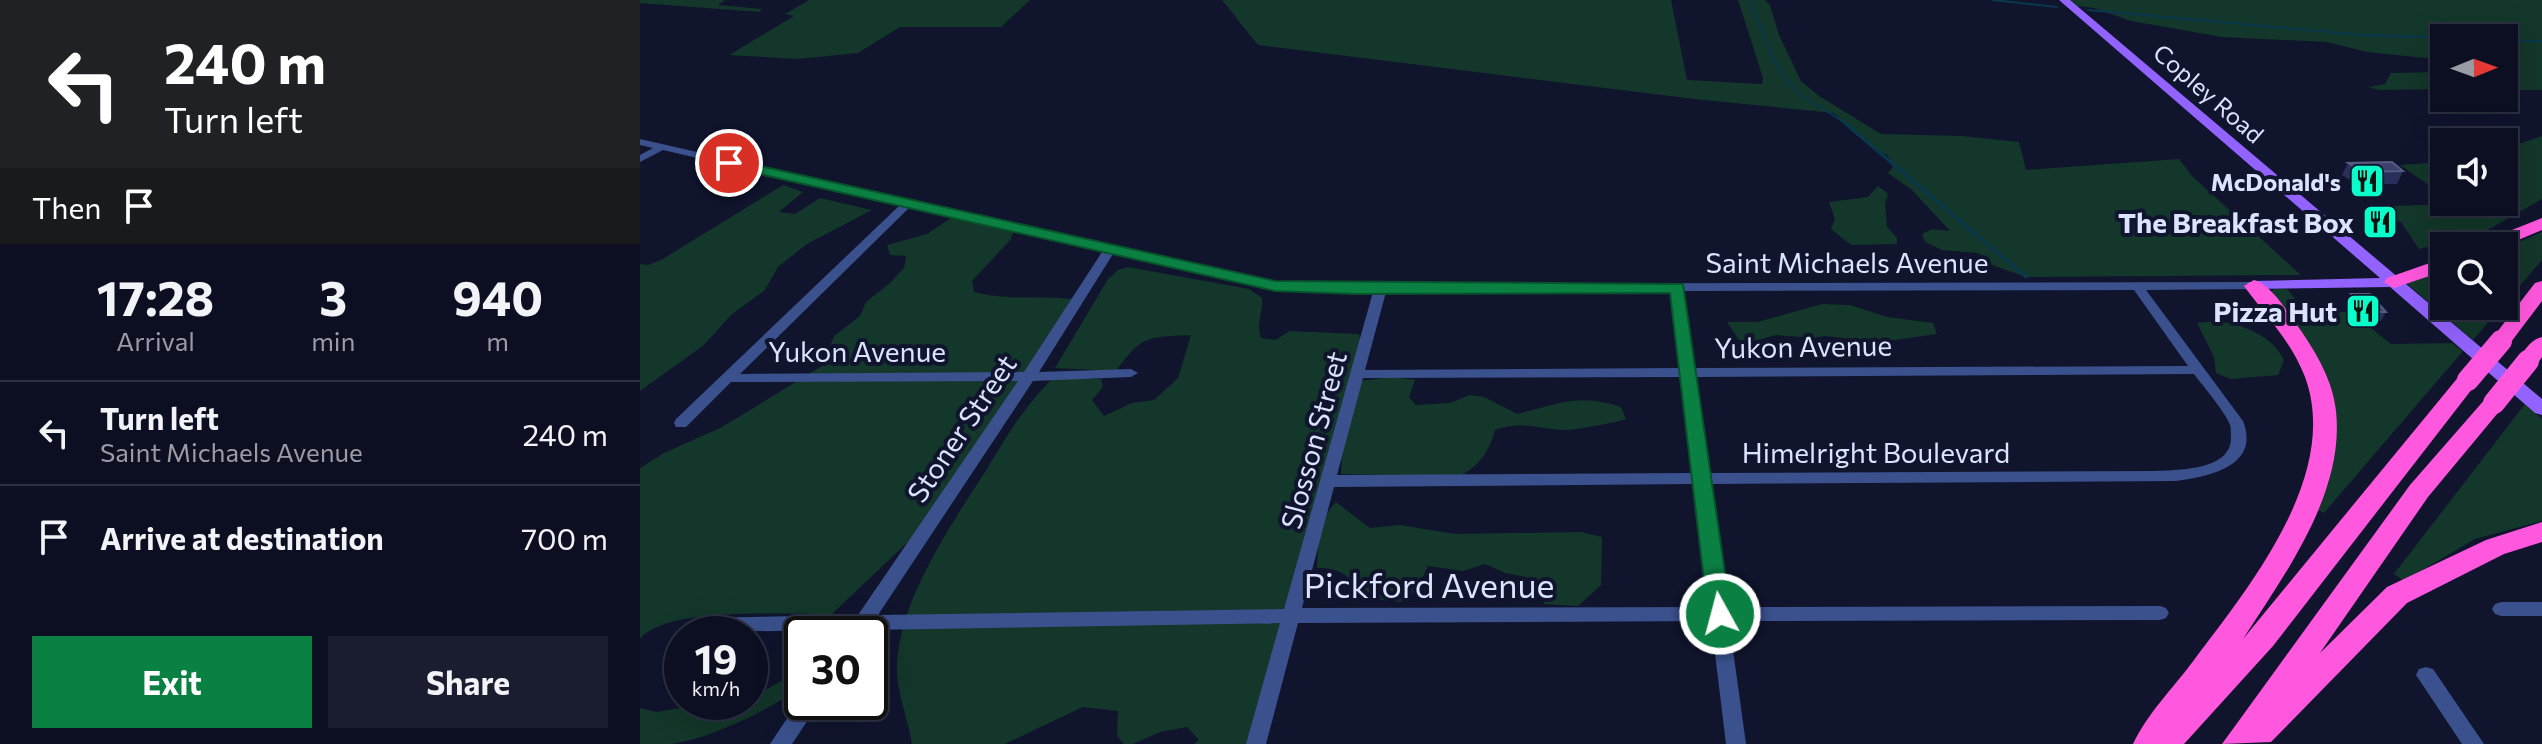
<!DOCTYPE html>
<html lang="en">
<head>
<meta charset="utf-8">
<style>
	body { margin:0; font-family:Commissioner,sans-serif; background:#1a1d2f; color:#f1f3f6; height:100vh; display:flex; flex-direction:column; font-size:30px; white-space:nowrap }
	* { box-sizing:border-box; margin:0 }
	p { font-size:26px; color:#9a9ca5 }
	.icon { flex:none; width:44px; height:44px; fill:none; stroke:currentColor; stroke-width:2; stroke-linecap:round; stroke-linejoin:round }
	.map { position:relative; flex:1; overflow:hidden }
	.panel { display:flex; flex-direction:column; background:#0c0f22; width:640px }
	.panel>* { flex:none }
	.banner { background:#202124; color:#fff; overflow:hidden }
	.needle { width:52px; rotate:89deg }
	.fabs { position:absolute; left:1790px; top:24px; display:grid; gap:16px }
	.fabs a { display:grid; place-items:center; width:88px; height:88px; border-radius:0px; background:#0c0f22; box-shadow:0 8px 32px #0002,0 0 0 2px #2c2f40; font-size:40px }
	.speed { position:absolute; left:24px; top:616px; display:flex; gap:16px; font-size:40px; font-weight:700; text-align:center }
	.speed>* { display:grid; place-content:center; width:104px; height:104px; border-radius:50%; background:#0c0f22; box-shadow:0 8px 32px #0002,0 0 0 2px #2c2f40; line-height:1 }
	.speed small { font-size:20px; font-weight:400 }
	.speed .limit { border:4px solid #111; border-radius:12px; background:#fff; color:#111 }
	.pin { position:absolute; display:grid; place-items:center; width:68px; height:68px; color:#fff; margin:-34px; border:4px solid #fff; border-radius:50%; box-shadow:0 2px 8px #0007 }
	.me { position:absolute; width:88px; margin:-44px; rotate:353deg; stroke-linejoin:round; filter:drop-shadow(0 0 6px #0008) }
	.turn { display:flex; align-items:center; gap:28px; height:168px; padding:0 32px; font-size:36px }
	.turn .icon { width:104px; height:104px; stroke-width:2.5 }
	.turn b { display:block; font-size:56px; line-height:68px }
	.then { display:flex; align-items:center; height:76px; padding:0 32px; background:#0003; gap:16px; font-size:30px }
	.eta { display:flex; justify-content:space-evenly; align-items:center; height:136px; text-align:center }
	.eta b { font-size:48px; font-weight:700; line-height:56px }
	.cta { display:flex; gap:16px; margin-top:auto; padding:16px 32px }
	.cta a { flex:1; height:92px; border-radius:0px; background:#0b8043; color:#fff; font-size:32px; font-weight:700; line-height:92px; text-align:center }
	.cta a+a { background:#1a1d2f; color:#f1f3f6 }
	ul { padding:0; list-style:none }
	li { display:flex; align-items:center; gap:24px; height:104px; padding:0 32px; border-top:2px solid #2c2f40 }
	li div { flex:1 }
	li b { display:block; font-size:30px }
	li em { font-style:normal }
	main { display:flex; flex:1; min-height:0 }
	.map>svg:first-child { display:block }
	.green { fill:#13372a }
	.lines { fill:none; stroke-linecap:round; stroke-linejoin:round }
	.stream-far1 { stroke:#09374d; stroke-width:2 }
	.stream { stroke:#09374d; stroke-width:3 }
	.minor { fill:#3a518d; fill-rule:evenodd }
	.major { fill:#9363ff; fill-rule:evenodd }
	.highway { fill:#ff57dd; fill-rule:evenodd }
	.highway-bridge { stroke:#ff57dd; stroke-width:22 }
	.wall { fill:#292f5a }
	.building { fill:#3d426c; stroke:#565b83; stroke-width:2 }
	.route { fill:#0b8043; stroke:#07532c; stroke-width:2 }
	.labels { text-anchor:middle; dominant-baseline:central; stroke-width:8; stroke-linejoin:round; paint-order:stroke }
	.far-street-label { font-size:24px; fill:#dce3ff; stroke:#10142d }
	.far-poi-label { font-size:24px; font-weight:bold; fill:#dce3ff; stroke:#10142d; text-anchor:end }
	.poi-label { font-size:28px; font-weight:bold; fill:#dce3ff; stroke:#10142d; text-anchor:end }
	.street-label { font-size:28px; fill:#dce3ff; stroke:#10142d }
	.near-street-label { font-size:34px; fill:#dce3ff; stroke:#10142d }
</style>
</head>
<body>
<main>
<section class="panel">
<div class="banner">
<div class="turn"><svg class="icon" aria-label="left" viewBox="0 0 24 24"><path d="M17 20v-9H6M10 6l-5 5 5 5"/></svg><div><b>240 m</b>Turn left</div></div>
<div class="then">Then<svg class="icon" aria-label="arrive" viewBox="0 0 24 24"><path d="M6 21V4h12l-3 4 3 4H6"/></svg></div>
</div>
<div class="eta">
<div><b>17:28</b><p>Arrival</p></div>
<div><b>3</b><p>min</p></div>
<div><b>940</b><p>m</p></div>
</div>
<ul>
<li><svg class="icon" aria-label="left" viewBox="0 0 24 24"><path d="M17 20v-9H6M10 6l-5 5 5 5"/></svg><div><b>Turn left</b><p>Saint Michaels Avenue</p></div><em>240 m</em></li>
<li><svg class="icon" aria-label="arrive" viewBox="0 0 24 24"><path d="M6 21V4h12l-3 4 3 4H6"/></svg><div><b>Arrive at destination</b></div><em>700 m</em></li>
</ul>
<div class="cta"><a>Exit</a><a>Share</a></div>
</section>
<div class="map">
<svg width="1902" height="744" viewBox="0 0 1902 744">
	<rect width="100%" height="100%" fill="#10142d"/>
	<g class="green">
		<polygon points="0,0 85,0 78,5 122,9 120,12 0,3"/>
		<polygon points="169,0 390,0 361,27 260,27 218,53 158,59 89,55 154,16 145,14"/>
		<polygon points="582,0 1031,0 1047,80 1122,84 1123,78 1098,0 1125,0 1130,5 1139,35 1161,81 1179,96 1241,134 1321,136 1379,142 1386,170 1539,159 1553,177 1661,275 1386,277 1352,265 1338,253 1302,250 1285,242 1282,234 1292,229 1310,231 1272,190 1248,173 1253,167 1248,156 1226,143 1194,113 1054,99 618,45"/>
		<polygon points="1430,0 1902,0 1902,90 1864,90 1864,38 1804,38 1804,60 1727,52 1687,42 1582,37 1491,21 1454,8 1437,6"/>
		<polygon points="1804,72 1804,89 1739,90 1728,87 1745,84 1751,73"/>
		<polygon points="1902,136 1902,199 1844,232 1779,249 1761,222 1727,207 1864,202 1864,149"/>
		<polygon points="1804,162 1804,196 1760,165"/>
		<polygon points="143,185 163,192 139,212 155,214 180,198 232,210 167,244 138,267 125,290 91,315 64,345 0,391 0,264 8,265 21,260"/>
		<polygon points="1238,186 1248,194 1245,204 1247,227 1257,238 1257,244 1211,245 1191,229 1195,219 1189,202 1228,197"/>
		<path d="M314 216 374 230 371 239 332 281 334 292C367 301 399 295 433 299L401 351 272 538 192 614C149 615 26 606 0 639V468L24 453 82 427 182 366 194 336 220 316 226 302 250 283 264 268 266 256 250 255 247 245 287 234Z"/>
		<polygon points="1902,232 1902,260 1864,304 1864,248"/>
		<path d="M488 267 609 289 622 298C623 313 616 324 621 338L636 340 649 331 719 334 721 343 608 744H554L559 740 547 727 520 732 493 744H484L477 736 478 711 443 707 365 744H272C268 719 256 691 257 666 259 600 311 525 345 472 367 436 383 408 413 378L461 379 463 387 452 400 464 416 492 403 514 400 538 378 551 335C508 337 502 335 476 371L415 368 468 279 478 270Z"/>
		<polygon points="1804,271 1804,306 1862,306 1833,340 1766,283"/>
		<polygon points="1634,289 1647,289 1666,312 1711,312 1751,344 1812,343 1823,351 1684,513 1676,509 1689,482 1695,427 1628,295"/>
		<polygon points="1182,304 1210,305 1247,317 1293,323 1297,334 1241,342 1184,336 1174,338 1136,335 1111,342 1099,340 1087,322 1117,322"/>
		<path d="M1575 321C1602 324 1632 335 1644 360L1638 375 1591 379 1576 373 1574 357 1557 323Z"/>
		<path d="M753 377 775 380 769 397 776 405 810 403 830 395 844 397 877 414C921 404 935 393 981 407L986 419C970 424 953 426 937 429 908 434 886 418 855 430 849 452 840 465 820 476L701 474 702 456 720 381Z"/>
		<polygon points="1885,404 1902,419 1902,521 1835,539 1764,581 1754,574"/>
		<path d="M696 502 730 528 760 525 815 534 941 532 962 537 961 585 938 606 904 604 896 579 865 573 845 564 823 571 788 566 777 590 761 602C753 601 742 601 735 598 710 585 709 567 677 568 678 545 679 519 696 502Z"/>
		<path d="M162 669V687C128 710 72 738 31 744 21 744 10 744 0 744V708L16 712 75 702H110V694L122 692Z"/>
	</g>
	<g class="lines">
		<g class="stream-far1">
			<path d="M1109 0C1123 30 1134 74 1161 95 1176 107 1193 112 1208 126"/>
			<polyline points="1353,0 1417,7"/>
			<polyline points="1448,10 1722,35 1811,38"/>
			<polyline points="1864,40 1902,41"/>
		</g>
		<polyline class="stream" points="1206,124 1386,277"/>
		<g class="minor">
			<path d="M0 139 580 271 652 284 1614 282 1620 286 1618 289 1506 290 1603 421C1621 467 1567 477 1535 481L1070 484 1087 607 1520 606 1526 608 1529 613 1526 618 1520 620 1089 621 1106 744H1086L1071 621 658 623 626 744H606L640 623 228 630 225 634H206L208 630 58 632 52 630 49 625 52 620 58 618 218 615 378 381 91 382 46 427H36L34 423 36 419 260 205 23 150 0 162V155L13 148 0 145ZM270 207 462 252 384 372 100 374ZM473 254 580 279 652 292H733L644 609 238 615 393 381 491 377 498 373 491 369 399 372ZM1494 290 1548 366 1054 368 1044 291ZM1031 291 1040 368 725 370 746 292ZM1554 374C1563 386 1586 413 1590 425 1591 426 1591 437 1591 438 1591 471 1536 470 1513 471L1069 473 1056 377ZM1041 377 1053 473 697 475 723 378ZM1054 484 1069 607 662 608 694 487Z"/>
			<polygon points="1861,602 1902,602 1902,616 1861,616 1855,614 1852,609 1855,604"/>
			<polygon points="1786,667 1793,669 1844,744 1822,744 1776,675 1779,669"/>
			<polygon points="162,696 162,702 179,702 176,708 152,744 130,744"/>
		</g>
		<polygon class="major" points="1419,0 1430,0 1902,399 1902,415 1895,413 1750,287 1608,289 1606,286 1608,283 1614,281 1740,278"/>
		<g class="highway">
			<polygon points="1902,218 1902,230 1864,246 1840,246 1842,242"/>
			<polygon points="1804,258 1804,271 1754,288 1744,282 1747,278"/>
			<path d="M1614 280C1631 284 1649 314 1659 328 1676 352 1693 381 1696 411 1705 493 1645 574 1603 639L1820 375H1836L1839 380 1633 646 1544 744H1493C1507 714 1534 687 1554 660 1609 587 1701 475 1665 377 1651 341 1626 316 1604 286Z"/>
			<polygon points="1902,281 1902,301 1868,346 1854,346 1850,341 1854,336 1895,283"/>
			<path d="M1902 337V357L1896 366H1880L1877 361C1884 351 1891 339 1902 337Z"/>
			<polygon points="1854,396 1862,398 1865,403 1862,408 1788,497 1680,653 1747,587 1846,540 1902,522 1902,542 1864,554 1767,603 1631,742 1582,744 1770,485 1846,398"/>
		</g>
		<g class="highway-bridge">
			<polyline points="1828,380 1861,341"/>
			<polyline points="1854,403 1888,361"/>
		</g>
	</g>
	<g class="wall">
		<polygon points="1708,163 1763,171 1757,184 1717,184 1702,175"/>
		<polygon points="1711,294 1746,312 1741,321 1726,321 1706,303"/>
	</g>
	<g class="building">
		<polygon points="1752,162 1763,171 1723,172 1708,163"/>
		<polygon points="1711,294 1730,294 1746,312 1731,312"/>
	</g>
	<polygon class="route" points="89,159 635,281 1043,284 1091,614 1088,621 1080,624 1071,621 1068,614 1030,293 716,294 635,291 84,166 84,160"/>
	<defs>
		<g id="restaurant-square" transform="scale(1.8)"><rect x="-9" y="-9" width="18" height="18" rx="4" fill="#08ffc9" stroke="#10142d"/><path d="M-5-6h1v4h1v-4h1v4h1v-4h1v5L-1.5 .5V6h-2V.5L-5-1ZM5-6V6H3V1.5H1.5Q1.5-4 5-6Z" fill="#111"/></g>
	</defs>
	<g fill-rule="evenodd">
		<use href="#restaurant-square" x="1727" y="181"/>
		<use href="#restaurant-square" x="1740" y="222"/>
		<use href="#restaurant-square" x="1723" y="311"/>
	</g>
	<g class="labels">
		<g class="far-street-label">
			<text transform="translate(1569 93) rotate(41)">Copley Road</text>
		</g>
		<g class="far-poi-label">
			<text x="1701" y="181">McDonald's</text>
		</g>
		<g class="poi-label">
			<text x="1714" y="222">The Breakfast Box</text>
			<text x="1697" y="311">Pizza Hut</text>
		</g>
		<g class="street-label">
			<text x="1207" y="262">Saint Michaels Avenue</text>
			<text transform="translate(1163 346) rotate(-1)">Yukon Avenue</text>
			<text x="217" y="351">Yukon Avenue</text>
			<text transform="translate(321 428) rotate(-56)">Stoner Street</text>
			<text transform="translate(673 440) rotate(-75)">Slosson Street</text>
			<text x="1236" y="452">Himelright Boulevard</text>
		</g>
		<g class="near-street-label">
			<text x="789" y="584">Pickford Avenue</text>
		</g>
	</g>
</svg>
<div class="fabs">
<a><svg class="needle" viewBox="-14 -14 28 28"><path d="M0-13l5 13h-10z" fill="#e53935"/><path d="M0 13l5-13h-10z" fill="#9a9ca5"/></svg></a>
<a><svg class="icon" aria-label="sound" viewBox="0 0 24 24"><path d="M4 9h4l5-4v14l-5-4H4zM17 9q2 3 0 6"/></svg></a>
<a><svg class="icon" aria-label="search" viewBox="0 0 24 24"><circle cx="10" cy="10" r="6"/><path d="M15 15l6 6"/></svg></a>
</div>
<div class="speed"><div>19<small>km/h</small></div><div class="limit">30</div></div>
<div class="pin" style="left:89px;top:163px;background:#d93025"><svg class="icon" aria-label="arrive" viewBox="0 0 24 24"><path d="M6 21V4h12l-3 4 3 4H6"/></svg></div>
<svg class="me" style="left:1080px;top:614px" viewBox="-20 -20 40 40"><circle r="17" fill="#0b8043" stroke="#fff" stroke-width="3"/><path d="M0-11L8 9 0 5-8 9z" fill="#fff"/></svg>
</div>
</main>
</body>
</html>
